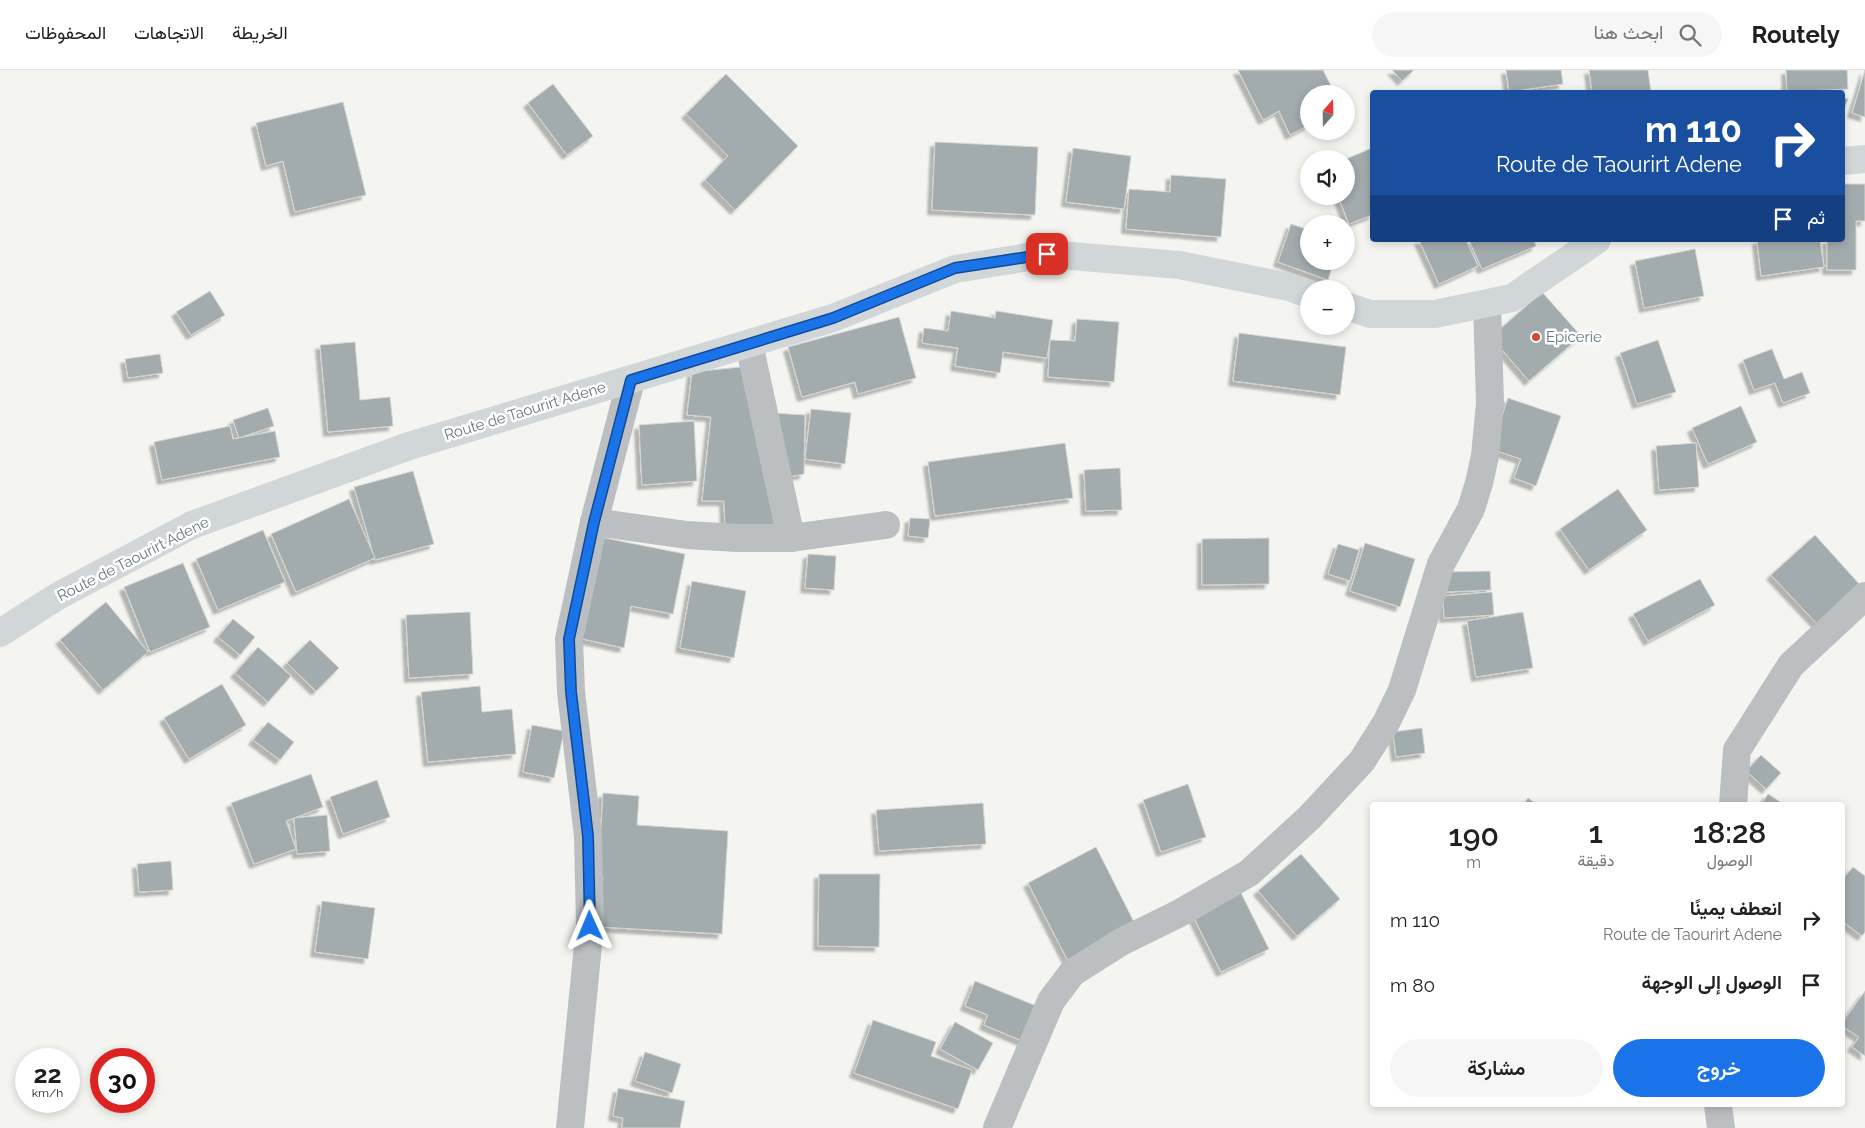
<!DOCTYPE html>
<html lang="ar">
<head>
<meta charset="utf-8">
<style>
	body { margin:0; font-family:Raleway,Vazirmatn,sans-serif; background:#f6f6f6; color:#202124; direction:rtl; height:100vh; display:flex; flex-direction:column; font-size:19px; white-space:nowrap }
	* { box-sizing:border-box; margin:0 }
	p { font-size:16px; color:#757577 }
	.icon { flex:none; width:28px; height:28px; fill:none; stroke:currentColor; stroke-width:2; stroke-linecap:round; stroke-linejoin:round }
	.map { position:relative; flex:1; overflow:hidden; direction:ltr }
	.panel { position:absolute; left:1370px; top:732px; width:475px; height:305px; display:flex; flex-direction:column; background:#fff; border-radius:5px; box-shadow:0 2px 8px #0003; direction:rtl }
	.panel>* { flex:none }
	.banner { position:absolute; left:1370px; top:20px; width:475px; height:152px; border-radius:5px; box-shadow:0 2px 8px #0003; direction:rtl; background:#1a4fa0; color:#fff; overflow:hidden }
	.needle { width:32px; rotate:20deg }
	.buttons { position:absolute; left:1300px; top:15px; display:grid; gap:10px }
	.buttons a { display:grid; place-items:center; width:55px; height:55px; border-radius:50%; background:#fff; box-shadow:0 2px 8px #0003; font-size:25px }
	.speed { position:absolute; left:15px; top:978px; display:flex; gap:10px; font-size:25px; font-weight:700; text-align:center }
	.speed>* { display:grid; place-content:center; width:65px; height:65px; border-radius:50%; background:#fff; box-shadow:0 2px 8px #0003; line-height:1 }
	.speed small { font-size:12px; font-weight:400 }
	.speed .limit { border:8px solid #d22; background:#fff; color:#111 }
	.pin { position:absolute; display:grid; place-items:center; width:42px; height:42px; color:#fff; margin:-21px; border-radius:10px; box-shadow:0 2px 8px #0006 }
	.me { position:absolute; width:55px; margin:-28px; rotate:359deg; stroke-linejoin:round; filter:drop-shadow(0 0 4px #0008) }
	.turn { display:flex; align-items:center; gap:18px; height:105px; padding:0 20px; font-size:22px }
	.turn .icon { width:65px; height:65px; stroke-width:2.5 }
	.turn b { display:block; font-size:35px; line-height:42px }
	.then { display:flex; align-items:center; height:48px; padding:0 20px; background:#0003; gap:10px; font-size:19px }
	.eta { display:flex; justify-content:space-evenly; align-items:center; height:85px; text-align:center }
	.eta b { font-size:30px; font-weight:600; line-height:35px }
	.primary-button { display:flex; gap:10px; margin-top:auto; padding:10px 20px }
	.primary-button a { flex:1; height:58px; border-radius:30px; background:#1a73e8; color:#fff; font-size:20px; font-weight:600; line-height:58px; text-align:center }
	.primary-button a+a { background:#f6f6f6; color:#202124 }
	ul { padding:0; list-style:none }
	li { display:flex; align-items:center; gap:15px; height:65px; padding:0 20px }
	li div { flex:1 }
	li b { display:block; font-size:19px }
	li em { font-style:normal }
	header { display:flex; align-items:center; gap:30px; box-sizing:border-box; height:70px; padding:0 25px; background:#fff; border-bottom:1px solid #e0e0e0 }
	header strong { font-size:24px }
	nav { display:flex; gap:28px; margin-inline-start:auto; font-size:18px }
	.search { width:350px; height:45px; background:#f6f6f6; display:flex; align-items:center; gap:12px; box-sizing:border-box; padding:0 18px; border-radius:28px; color:#757577; font-size:19px }
	.map>svg:first-child { display:block }
	.building { fill:#a2abae; stroke:#d5d5d3; filter:url(#shadow) }
	.lines { fill:none; stroke-linecap:round; stroke-linejoin:round }
	.street { stroke:#bbbfc2; stroke-width:28 }
	.secondary { stroke:#d1d6d9; stroke-width:28 }
	.route-casing { stroke:#114b97; stroke-width:12 }
	.route { stroke:#1a73e8; stroke-width:9 }
	.poi-dot { fill:#d24b32; stroke:#fff; stroke-width:2 }
	.labels { text-anchor:middle; dominant-baseline:central; stroke-width:5; stroke-linejoin:round; paint-order:stroke }
	.poi-label { font-size:15px; fill:#66767f; stroke:#fff; text-anchor:start }
	.street-label { font-size:15px; fill:#66767f; stroke:#fff }
</style>
</head>
<body>
<header>
<strong>Routely</strong>
<div class="search"><svg class="icon" aria-label="search" viewBox="0 0 24 24"><circle cx="10" cy="10" r="6"/><path d="M15 15l6 6"/></svg>ابحث هنا</div>
<nav><a>الخريطة</a><a>الاتجاهات</a><a>المحفوظات</a></nav>
</header>
<div class="map">
<svg width="1865" height="1058" viewBox="0 0 1865 1058">
	<defs>
		<filter id="shadow"><feDropShadow dx="-4.5" dy="4.5" stdDeviation="1" flood-color="#0004"/></filter>
	</defs>
	<rect width="100%" height="100%" fill="#f4f4f0"/>
	<g class="building">
		<polygon points="1238,0 1323,0 1335,24 1309,24 1309,55 1290,65 1279,41 1263,50"/>
		<polygon points="1392,0 1414,0 1402,11"/>
		<polygon points="1506,0 1561,0 1563,14 1509,22"/>
		<polygon points="1589,0 1648,0 1651,22 1592,22"/>
		<polygon points="1786,0 1847,0 1848,19 1787,22"/>
		<polygon points="1865,0 1865,47 1852,43"/>
		<polygon points="726,4 798,76 735,140 705,110 728,86 686,44"/>
		<polygon points="553,14 593,66 567,85 528,33"/>
		<polygon points="1842,27 1848,29 1842,45"/>
		<polygon points="343,32 366,125 295,142 283,91 266,96 256,53"/>
		<polygon points="935,72 1038,77 1035,145 932,140"/>
		<polygon points="1073,78 1131,86 1124,139 1066,132"/>
		<polygon points="1372,78 1372,145 1349,154 1338,126 1346,126 1346,89"/>
		<polygon points="1171,105 1226,109 1221,167 1126,159 1129,119 1170,122"/>
		<polygon points="1842,114 1865,114 1865,151 1856,151 1856,200 1827,200 1827,170 1842,170"/>
		<polygon points="1291,154 1309,160 1309,191 1334,191 1328,210 1278,192"/>
		<polygon points="1419,170 1466,170 1478,196 1439,214"/>
		<polygon points="1469,170 1534,170 1536,176 1482,199"/>
		<polygon points="1757,170 1820,170 1824,197 1761,206"/>
		<polygon points="1695,179 1704,226 1644,238 1635,191"/>
		<polygon points="210,221 225,245 191,265 176,242"/>
		<polygon points="1542,222 1581,266 1529,311 1491,267"/>
		<polygon points="951,241 995,248 996,241 1053,250 1047,288 1003,282 1000,303 955,296 958,278 922,273 924,258 948,261"/>
		<polygon points="899,247 916,308 858,324 855,312 802,327 788,277"/>
		<polygon points="1077,249 1119,252 1114,312 1048,307 1050,270 1075,271"/>
		<polygon points="1239,263 1346,277 1340,325 1233,311"/>
		<polygon points="1658,270 1676,322 1637,334 1620,283"/>
		<polygon points="355,272 360,330 390,327 393,356 328,362 320,275"/>
		<polygon points="1772,279 1784,309 1802,302 1810,323 1783,333 1775,313 1754,320 1743,290"/>
		<polygon points="160,284 163,303 128,308 125,289"/>
		<polygon points="741,297 782,458 725,456 724,431 702,431 711,347 687,345 692,302"/>
		<polygon points="1508,328 1561,346 1536,416 1514,408 1521,389 1491,379"/>
		<polygon points="1741,336 1757,372 1708,394 1692,358"/>
		<polygon points="268,338 274,356 239,368 233,350"/>
		<polygon points="811,339 851,343 845,394 805,389"/>
		<polygon points="772,343 805,345 804,404 784,408"/>
		<polygon points="694,351 697,411 642,415 639,355"/>
		<polygon points="230,356 233,369 275,361 280,387 162,410 154,372"/>
		<polygon points="1065,373 1073,428 935,446 928,392"/>
		<polygon points="1696,373 1699,417 1659,420 1656,376"/>
		<polygon points="1120,398 1122,440 1086,441 1084,400"/>
		<polygon points="413,401 434,474 375,490 354,417"/>
		<polygon points="1618,419 1647,460 1589,500 1560,459"/>
		<polygon points="349,429 375,488 296,522 271,464"/>
		<polygon points="910,448 930,449 928,468 908,466"/>
		<polygon points="263,460 285,512 218,540 196,489"/>
		<polygon points="1815,465 1861,516 1818,555 1771,505"/>
		<polygon points="595,466 685,484 673,544 631,536 624,578 578,568"/>
		<polygon points="1269,468 1269,514 1202,515 1202,469"/>
		<polygon points="1365,473 1415,489 1400,537 1350,521"/>
		<polygon points="1338,474 1359,480 1350,511 1328,504"/>
		<polygon points="808,484 836,486 834,520 805,518"/>
		<polygon points="183,493 210,557 150,582 124,517"/>
		<polygon points="1490,501 1491,520 1446,522 1445,502"/>
		<polygon points="1700,509 1715,535 1648,571 1633,544"/>
		<polygon points="692,511 746,521 734,588 680,578"/>
		<polygon points="1492,522 1494,545 1444,548 1443,526"/>
		<polygon points="106,532 148,582 103,620 60,570"/>
		<polygon points="470,542 473,604 409,608 406,545"/>
		<polygon points="1523,542 1533,598 1476,607 1467,551"/>
		<polygon points="233,549 255,567 240,585 218,567"/>
		<polygon points="310,570 339,598 316,621 287,593"/>
		<polygon points="258,577 291,606 268,632 235,603"/>
		<polygon points="222,614 246,655 189,689 164,648"/>
		<polygon points="480,616 482,642 512,639 516,684 428,692 421,622"/>
		<polygon points="268,652 294,672 280,690 253,670"/>
		<polygon points="532,655 564,661 554,708 523,702"/>
		<polygon points="1422,658 1425,683 1396,687 1393,662"/>
		<polygon points="1761,685 1781,703 1766,719 1746,701"/>
		<polygon points="311,704 323,737 286,751 296,779 254,794 231,733"/>
		<polygon points="377,710 390,747 343,764 330,727"/>
		<polygon points="1188,714 1206,767 1161,782 1143,730"/>
		<polygon points="603,723 639,726 637,755 728,761 722,864 600,857 603,806 598,806"/>
		<polygon points="1768,724 1785,735 1761,735"/>
		<polygon points="1528,728 1538,735 1523,735"/>
		<polygon points="983,733 986,774 879,781 876,740"/>
		<polygon points="327,745 330,781 297,784 294,748"/>
		<polygon points="1096,777 1136,856 1068,891 1028,813"/>
		<polygon points="1301,784 1340,829 1297,866 1258,821"/>
		<polygon points="171,791 173,820 139,822 137,794"/>
		<polygon points="1853,797 1865,806 1865,862 1862,866 1842,851 1842,810"/>
		<polygon points="819,804 880,804 879,877 818,876"/>
		<polygon points="1241,823 1269,879 1221,902 1193,846"/>
		<polygon points="322,831 375,838 368,889 315,882"/>
		<polygon points="975,911 1039,937 1025,972 984,955 988,945 965,936"/>
		<polygon points="1865,921 1865,986 1852,977 1859,967 1842,956 1842,953"/>
		<polygon points="873,950 936,972 931,986 972,1000 958,1039 854,1003"/>
		<polygon points="955,952 993,973 978,1000 940,979"/>
		<polygon points="645,982 681,994 672,1023 635,1011"/>
		<polygon points="618,1018 685,1031 680,1058 622,1058 623,1048 613,1046"/>
	</g>
	<g class="lines">
		<g class="street">
			<polyline points="749,274 791,468 886,455"/>
			<polyline points="594,452 687,465 737,468 791,468"/>
			<polyline points="1733,735 1737,680 1791,595 1865,526"/>
			<polyline points="1718,1035 1721,1058"/>
			<polyline points="570,1058 590,855 588,766 571,622 569,569 594,452 631,310"/>
			<polyline points="997,1058 1051,931 1072,903 1121,872 1178,844 1249,803 1310,747 1362,691 1386,653 1402,620 1441,494 1471,439 1479,413 1485,386 1490,333 1487,234"/>
		</g>
		<g class="secondary">
			<polyline points="1842,91 1865,89"/>
			<polyline points="1346,236 1370,244 1435,244 1512,228 1597,170"/>
			<polyline points="0,563 58,526 192,455 409,376 833,248 955,199 1047,184 1179,195 1289,217 1309,224"/>
		</g>
	</g>
	<g class="lines">
		<g class="route-casing">
			<polyline id="route" points="590,856 588,766 571,622 569,569 594,452 631,310 833,248 955,198 1047,184"/>
		</g>
		<use href="#route" class="route"/>
	</g>
	<circle class="poi-dot" cx="1536" cy="267" r="5"/>
	<g class="labels">
		<g class="poi-label">
			<text x="1546" y="267">Epicerie</text>
		</g>
		<g class="street-label">
			<text transform="translate(525 341) rotate(-17)">Route de Taourirt Adene</text>
			<text transform="translate(133 489) rotate(-27)">Route de Taourirt Adene</text>
		</g>
	</g>
</svg>
<div class="buttons">
<a><svg class="needle" viewBox="-14 -14 28 28"><path d="M0-13l5 13h-10z" fill="#e53935"/><path d="M0 13l5-13h-10z" fill="#757577"/></svg></a>
<a><svg class="icon" aria-label="sound" viewBox="0 0 24 24"><path d="M4 9h4l5-4v14l-5-4H4zM17 9q2 3 0 6"/></svg></a>
<a>+</a>
<a>−</a>
</div>
<div class="speed"><div>22<small>km/h</small></div><div class="limit">30</div></div>
<div class="pin" style="left:1047px;top:184px;background:#d93025"><svg class="icon" aria-label="arrive" viewBox="0 0 24 24"><path d="M6 21V4h12l-3 4 3 4H6"/></svg></div>
<svg class="me" style="left:590px;top:856px" viewBox="-20 -20 40 40"><path d="M0-17L14 15 0 8-14 15z" fill="#1a73e8" stroke="#fff" stroke-width="4"/></svg>
<div class="banner">
<div class="turn"><svg class="icon" aria-label="right" viewBox="0 0 24 24"><path d="M7 20v-9h11M14 6l5 5-5 5"/></svg><div><b>110 m</b>Route de Taourirt Adene</div></div>
<div class="then">ثم<svg class="icon" aria-label="arrive" viewBox="0 0 24 24"><path d="M6 21V4h12l-3 4 3 4H6"/></svg></div>
</div>
<section class="panel">
<div class="eta">
<div><b>18:28</b><p>الوصول</p></div>
<div><b>1</b><p>دقيقة</p></div>
<div><b>190</b><p>m</p></div>
</div>
<ul>
<li><svg class="icon" aria-label="right" viewBox="0 0 24 24"><path d="M7 20v-9h11M14 6l5 5-5 5"/></svg><div><b>انعطف يمينًا</b><p>Route de Taourirt Adene</p></div><em>110 m</em></li>
<li><svg class="icon" aria-label="arrive" viewBox="0 0 24 24"><path d="M6 21V4h12l-3 4 3 4H6"/></svg><div><b>الوصول إلى الوجهة</b></div><em>80 m</em></li>
</ul>
<div class="primary-button"><a>خروج</a><a>مشاركة</a></div>
</section>
</div>
</body>
</html>
